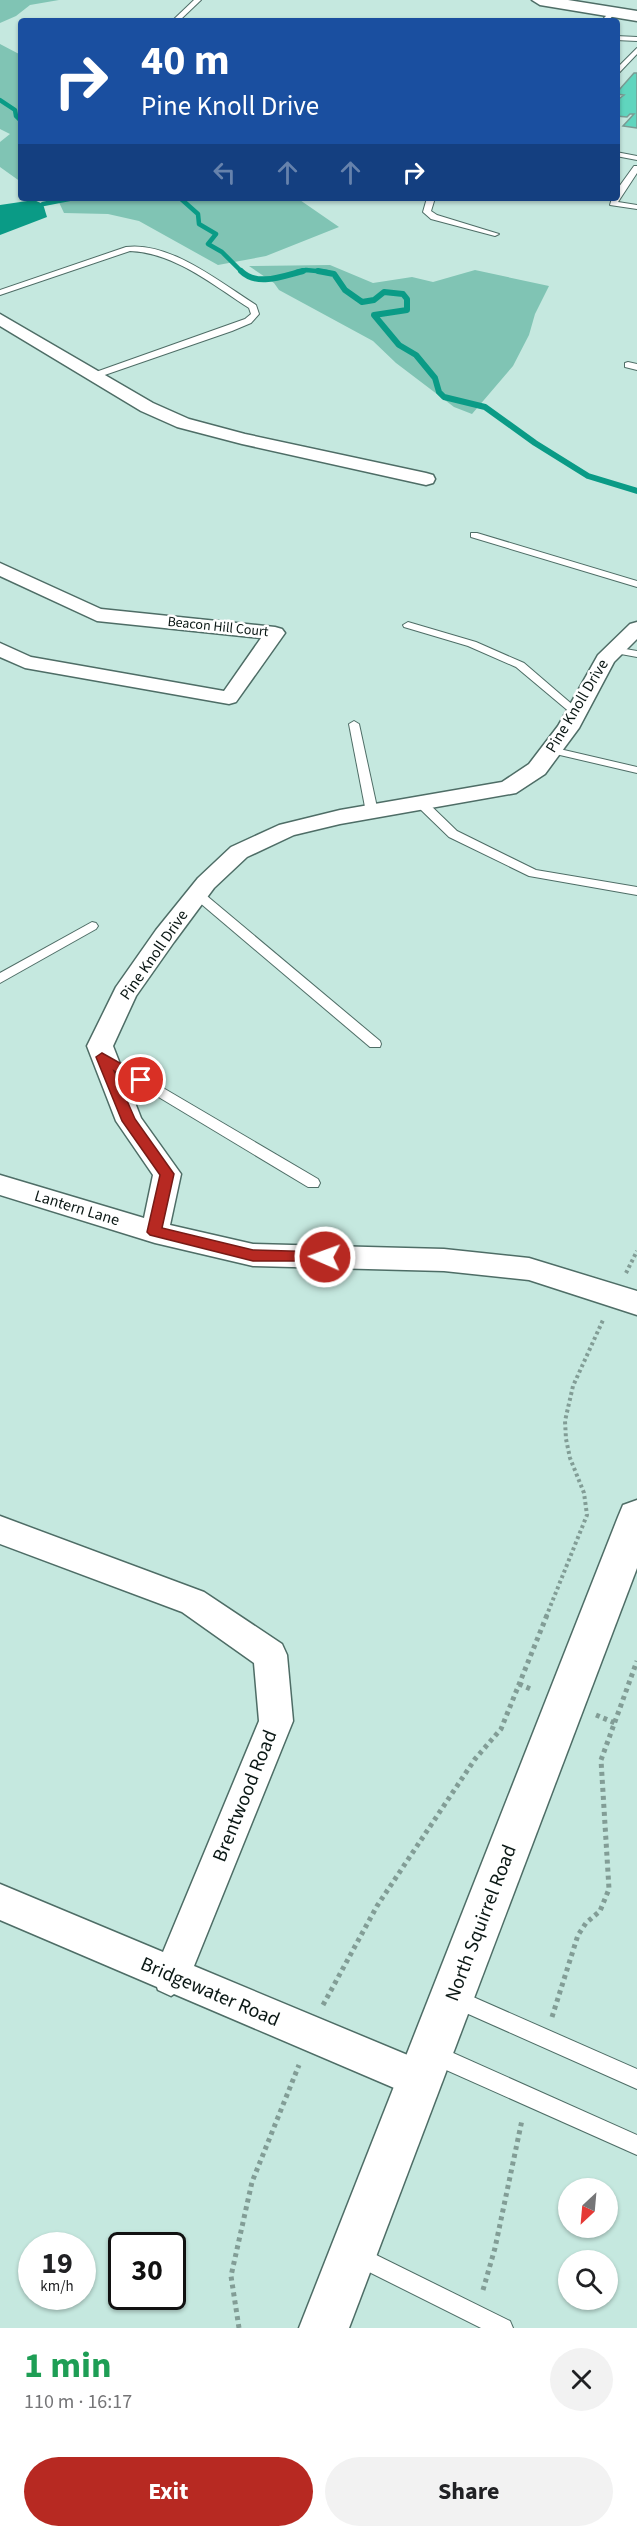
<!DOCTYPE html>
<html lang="en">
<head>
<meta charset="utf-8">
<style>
	body { margin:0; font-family:"Source Sans 3",sans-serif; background:#f2f2f2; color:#202124; height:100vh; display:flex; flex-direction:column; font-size:22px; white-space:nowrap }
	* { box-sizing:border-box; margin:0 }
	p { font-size:20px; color:#757577 }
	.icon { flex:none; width:33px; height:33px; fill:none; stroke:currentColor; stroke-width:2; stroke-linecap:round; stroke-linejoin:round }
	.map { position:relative; height:2328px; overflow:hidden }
	.details { display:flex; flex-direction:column; background:#fff; flex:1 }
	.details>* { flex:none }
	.banner { position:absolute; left:18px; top:18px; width:602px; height:183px; border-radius:6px; box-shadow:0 2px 4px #0004; background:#1a4fa0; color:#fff; overflow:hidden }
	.needle { width:39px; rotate:206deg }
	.fabs { position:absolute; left:558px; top:2178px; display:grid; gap:12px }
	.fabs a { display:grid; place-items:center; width:60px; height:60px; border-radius:50%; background:#fff; box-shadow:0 2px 4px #0004; font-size:30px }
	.speed { position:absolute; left:18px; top:2232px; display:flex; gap:12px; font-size:30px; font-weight:700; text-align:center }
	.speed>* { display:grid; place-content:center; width:78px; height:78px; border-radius:50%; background:#fff; box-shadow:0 2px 4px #0004; line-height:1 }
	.speed small { font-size:15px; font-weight:400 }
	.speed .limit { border:3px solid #111; border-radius:9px; background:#fff; color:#111 }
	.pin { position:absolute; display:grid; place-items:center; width:51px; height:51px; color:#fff; margin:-26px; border:3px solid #fff; border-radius:50%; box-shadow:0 2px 6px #0007 }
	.me { position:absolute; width:66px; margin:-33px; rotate:272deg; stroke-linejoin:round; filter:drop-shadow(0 0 4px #0008) }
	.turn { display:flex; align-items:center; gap:21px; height:126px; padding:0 24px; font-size:27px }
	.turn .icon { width:78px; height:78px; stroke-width:2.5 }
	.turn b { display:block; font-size:42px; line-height:51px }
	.lanes { display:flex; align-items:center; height:57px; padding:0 24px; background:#0003; justify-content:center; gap:30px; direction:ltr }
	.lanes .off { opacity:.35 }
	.round { display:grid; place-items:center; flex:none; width:63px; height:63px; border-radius:32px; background:#f2f2f2 }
	.summary { display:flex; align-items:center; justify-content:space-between; height:102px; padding:0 24px }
	h1 { font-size:36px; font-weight:700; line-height:45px; color:#1e9e55 }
	.primary-button { display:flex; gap:12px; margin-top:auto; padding:12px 24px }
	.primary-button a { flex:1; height:69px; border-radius:36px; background:#b72922; color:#fff; font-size:24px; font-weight:700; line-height:69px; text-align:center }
	.primary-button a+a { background:#f2f2f2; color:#202124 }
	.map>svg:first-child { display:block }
	.green { fill:#80c4b4 }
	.water { fill:#0a9b86 }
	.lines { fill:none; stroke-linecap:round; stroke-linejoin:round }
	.stream-far1 { stroke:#0a9b86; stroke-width:4.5 }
	.stream { stroke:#0a9b86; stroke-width:6 }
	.building { fill:#60d5be; stroke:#7a9b93; stroke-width:1.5 }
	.service-casing { stroke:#4e6d66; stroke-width:2 }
	.minor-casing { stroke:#4e6d66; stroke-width:3 }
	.tertiary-casing { stroke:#4e6d66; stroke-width:3 }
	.secondary-casing { stroke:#4e6d66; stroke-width:3 }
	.path-far1 { stroke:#829d96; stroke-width:4; stroke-dasharray:3 3; stroke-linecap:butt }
	.path { stroke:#829d96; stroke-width:5; stroke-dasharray:4 4; stroke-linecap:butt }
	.service { fill:#fff; fill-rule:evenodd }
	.minor { fill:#fff; fill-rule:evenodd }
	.tertiary { fill:#fff; fill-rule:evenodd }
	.secondary { fill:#fff; fill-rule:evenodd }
	.route { fill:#b72922; stroke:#771b16; stroke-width:1.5 }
	.labels { text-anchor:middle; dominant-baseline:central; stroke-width:5; stroke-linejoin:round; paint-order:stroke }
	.far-street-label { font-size:14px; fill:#0b1815; stroke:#fff }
	.street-label { font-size:16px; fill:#0b1815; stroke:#fff }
	.near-street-label { font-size:20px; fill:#0b1815; stroke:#fff }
</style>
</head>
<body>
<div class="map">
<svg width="637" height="2328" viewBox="0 0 637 2328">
	<rect width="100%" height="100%" fill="#c5e8df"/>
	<g class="green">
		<polygon points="0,0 59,0 30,5 16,16 0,23"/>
		<polygon points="0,44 19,54 21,66 18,72 21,74 21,182 0,167 0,142 10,134 0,129"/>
		<polygon points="57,198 297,198 339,227 266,256 218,265 139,221 108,214 64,213"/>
		<polygon points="330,265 373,283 412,277 433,282 475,270 549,286 535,314 529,335 513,366 472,414 454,407 396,363 373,341 279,290 274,283 249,266"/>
	</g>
	<polygon class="water" points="34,200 43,204 47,217 0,235 0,205"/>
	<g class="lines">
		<g class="stream-far1">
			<polyline points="0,100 15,110 16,116 21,121"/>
			<polyline points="180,198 198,214 199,224 216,234 208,244 222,252 242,272"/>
			<polyline points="43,204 74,198"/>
			<polyline points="297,272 306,270 327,272"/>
		</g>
		<g class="stream">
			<path d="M241 271C257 287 283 276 303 271"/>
			<polyline points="318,271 334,274 345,290 362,302 374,300 384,292 403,294 407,299 407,310 374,315 399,345 416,355 435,378 439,392 444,397 485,407 535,443 588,476 637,491"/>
		</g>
	</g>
	<polygon class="building" points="634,73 637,73 637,128 623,126 634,114 630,114 627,117 616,116 616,101 624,95 616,94 616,90 619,90"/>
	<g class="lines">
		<g class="service-casing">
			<g id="service">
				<polygon points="194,0 201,0 179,21 172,21"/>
				<polygon points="611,11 616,12 608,21 601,21"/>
				<polygon points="616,36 637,37 637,41 616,40"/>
				<polygon points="637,48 637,54 616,76 616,69"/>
				<polygon points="616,152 637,156 637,160 616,156"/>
				<polygon points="634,166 637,166 637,173 618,202 637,205 637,209 610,205 612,198 616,198 616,191"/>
				<polygon points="427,198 435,198 431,211 437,215 499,234 495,236 431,219 423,212"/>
				<path d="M126 247C170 241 221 283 256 305L259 314 251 323 232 331 96 378 92 375 93 373 245 319 251 314 249 308C213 285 175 253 130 251L0 295V290Z"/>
				<polygon points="628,362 637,364 637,370 625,367 625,363"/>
				<polygon points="471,533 477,533 637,581 637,587 471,537"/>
				<polygon points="408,622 476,642 524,663 581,712 576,715 572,714 516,667 468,646 404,627 403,625"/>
				<polygon points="614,647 637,651 637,657 610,652 610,648"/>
				<polygon points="354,721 359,724 378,812 372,816 366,812 349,724"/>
				<polygon points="551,747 637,767 637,773 547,752 547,748"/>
				<polygon points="422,800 426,801 457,831 536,870 637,887 637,895 529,876 449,837 418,807 416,804"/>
				<polygon points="197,890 201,891 380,1041 381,1044 380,1047 370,1047 193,897 191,894"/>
				<polygon points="92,922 96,923 98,926 96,929 0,983 0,973"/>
				<polygon points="107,1055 318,1179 320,1183 318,1187 308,1187 102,1063 101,1060"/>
				<polygon points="455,1989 637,2069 637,2089 448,2005 446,1998 448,1991"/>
				<polygon points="433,2044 637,2135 637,2155 426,2061 423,2054 426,2047"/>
				<polygon points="358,2246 510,2321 513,2328 481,2328 351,2263 348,2256 351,2249"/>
			</g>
		</g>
		<g class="minor-casing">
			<g id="minor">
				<polygon points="0,314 153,403 189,419 245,434 426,473 433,475 435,479 433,483 426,485 242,444 177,427 141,411 0,326"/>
				<polygon points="0,563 101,609 275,627 282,629 285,633 236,702 229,704 25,668 0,657 0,643 31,657 224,691 261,638 97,621 0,576"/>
				<polygon points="637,622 637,639 614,662 579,728 545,774 516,793 340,824 294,835 247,857 214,888 174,942 136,996 113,1046 141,1118 181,1174 170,1225 253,1244 444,1249 529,1258 637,1291 637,1315 529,1280 444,1271 253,1266 155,1243 0,1195 0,1175 144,1218 153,1175 116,1121 87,1046 116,987 156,930 198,878 231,847 279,825 340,810 502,782 529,764 558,726 598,655 630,624"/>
				<polygon points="0,1516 204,1592 282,1644 287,1655 293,1721 194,1966 434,2066 439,2080 434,2094 420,2099 174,1994 171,1996 158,1990 157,1987 0,1920 0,1884 163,1952 259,1721 254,1663 182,1612 0,1544"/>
			</g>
		</g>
		<g class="tertiary-casing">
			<polygon id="tertiary" points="637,1500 637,1568 349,2328 299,2328 618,1517 623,1505"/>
		</g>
		<g class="secondary-casing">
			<polygon id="secondary" points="532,0 568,0 637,11 637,21 540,5"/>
		</g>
		<g class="path-far1">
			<polyline points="626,1273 637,1251"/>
			<polyline points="546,1617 587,1515 584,1493 570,1458 566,1439 565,1421 573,1386 603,1320"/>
		</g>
		<g class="path">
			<polyline points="519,1684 533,1690"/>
			<polyline points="596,1715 615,1723"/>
			<polyline points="323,2005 377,1906 475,1759 501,1729 547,1615"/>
			<polyline points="552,2017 578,1935 586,1923 600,1911 609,1889 601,1760 637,1661"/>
			<polyline points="483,2290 495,2248 522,2120"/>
			<polyline points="239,2328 231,2276 252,2182 299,2065"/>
		</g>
		<use href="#service" class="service"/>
		<use href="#minor" class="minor"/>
		<use href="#tertiary" class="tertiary"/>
		<use href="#secondary" class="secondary"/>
	</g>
	<polygon class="route" points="102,1053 145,1077 147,1080 141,1085 114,1071 135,1119 174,1174 162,1228 253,1250 325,1252 330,1253 332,1257 330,1261 253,1261 150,1235 147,1232 160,1175 122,1121 96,1057"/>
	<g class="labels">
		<g class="far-street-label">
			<text transform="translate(218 627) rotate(6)">Beacon Hill Court</text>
		</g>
		<g class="street-label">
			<text transform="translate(577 706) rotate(-59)">Pine Knoll Drive</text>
			<text transform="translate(154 955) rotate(-55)">Pine Knoll Drive</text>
			<text transform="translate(77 1208) rotate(17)">Lantern Lane</text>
		</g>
		<g class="near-street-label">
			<text transform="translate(245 1796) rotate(-68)">Brentwood Road</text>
			<text transform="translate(481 1923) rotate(-69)">North Squirrel Road</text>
			<text transform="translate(210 1992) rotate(23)">Bridgewater Road</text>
		</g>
	</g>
</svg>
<div class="fabs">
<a><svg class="needle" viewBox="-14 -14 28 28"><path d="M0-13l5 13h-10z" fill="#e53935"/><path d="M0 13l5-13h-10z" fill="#757577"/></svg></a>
<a><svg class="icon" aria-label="search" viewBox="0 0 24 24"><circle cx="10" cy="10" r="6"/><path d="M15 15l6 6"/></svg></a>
</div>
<div class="speed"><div>19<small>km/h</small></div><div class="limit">30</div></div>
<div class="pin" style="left:141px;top:1080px;background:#d93025"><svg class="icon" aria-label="arrive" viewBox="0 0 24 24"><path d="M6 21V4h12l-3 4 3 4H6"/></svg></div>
<svg class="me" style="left:325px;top:1257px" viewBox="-20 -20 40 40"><circle r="17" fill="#b72922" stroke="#fff" stroke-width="3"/><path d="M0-11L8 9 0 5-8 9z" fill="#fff"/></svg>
<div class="banner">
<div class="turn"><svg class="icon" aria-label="right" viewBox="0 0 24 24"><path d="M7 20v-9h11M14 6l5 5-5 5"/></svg><div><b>40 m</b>Pine Knoll Drive</div></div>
<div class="lanes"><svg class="icon off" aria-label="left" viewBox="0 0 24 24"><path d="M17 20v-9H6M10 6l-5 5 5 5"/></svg><svg class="icon off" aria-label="ahead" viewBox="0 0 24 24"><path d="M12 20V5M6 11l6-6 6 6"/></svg><svg class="icon off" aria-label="ahead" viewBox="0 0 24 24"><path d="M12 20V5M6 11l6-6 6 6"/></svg><svg class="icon" aria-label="right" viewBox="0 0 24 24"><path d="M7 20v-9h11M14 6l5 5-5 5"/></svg></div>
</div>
</div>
<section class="details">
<div class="summary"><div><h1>1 min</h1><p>110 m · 16:17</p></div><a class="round"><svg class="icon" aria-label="close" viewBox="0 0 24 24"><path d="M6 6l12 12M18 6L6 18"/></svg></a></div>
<div class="primary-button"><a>Exit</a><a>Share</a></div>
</section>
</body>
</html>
